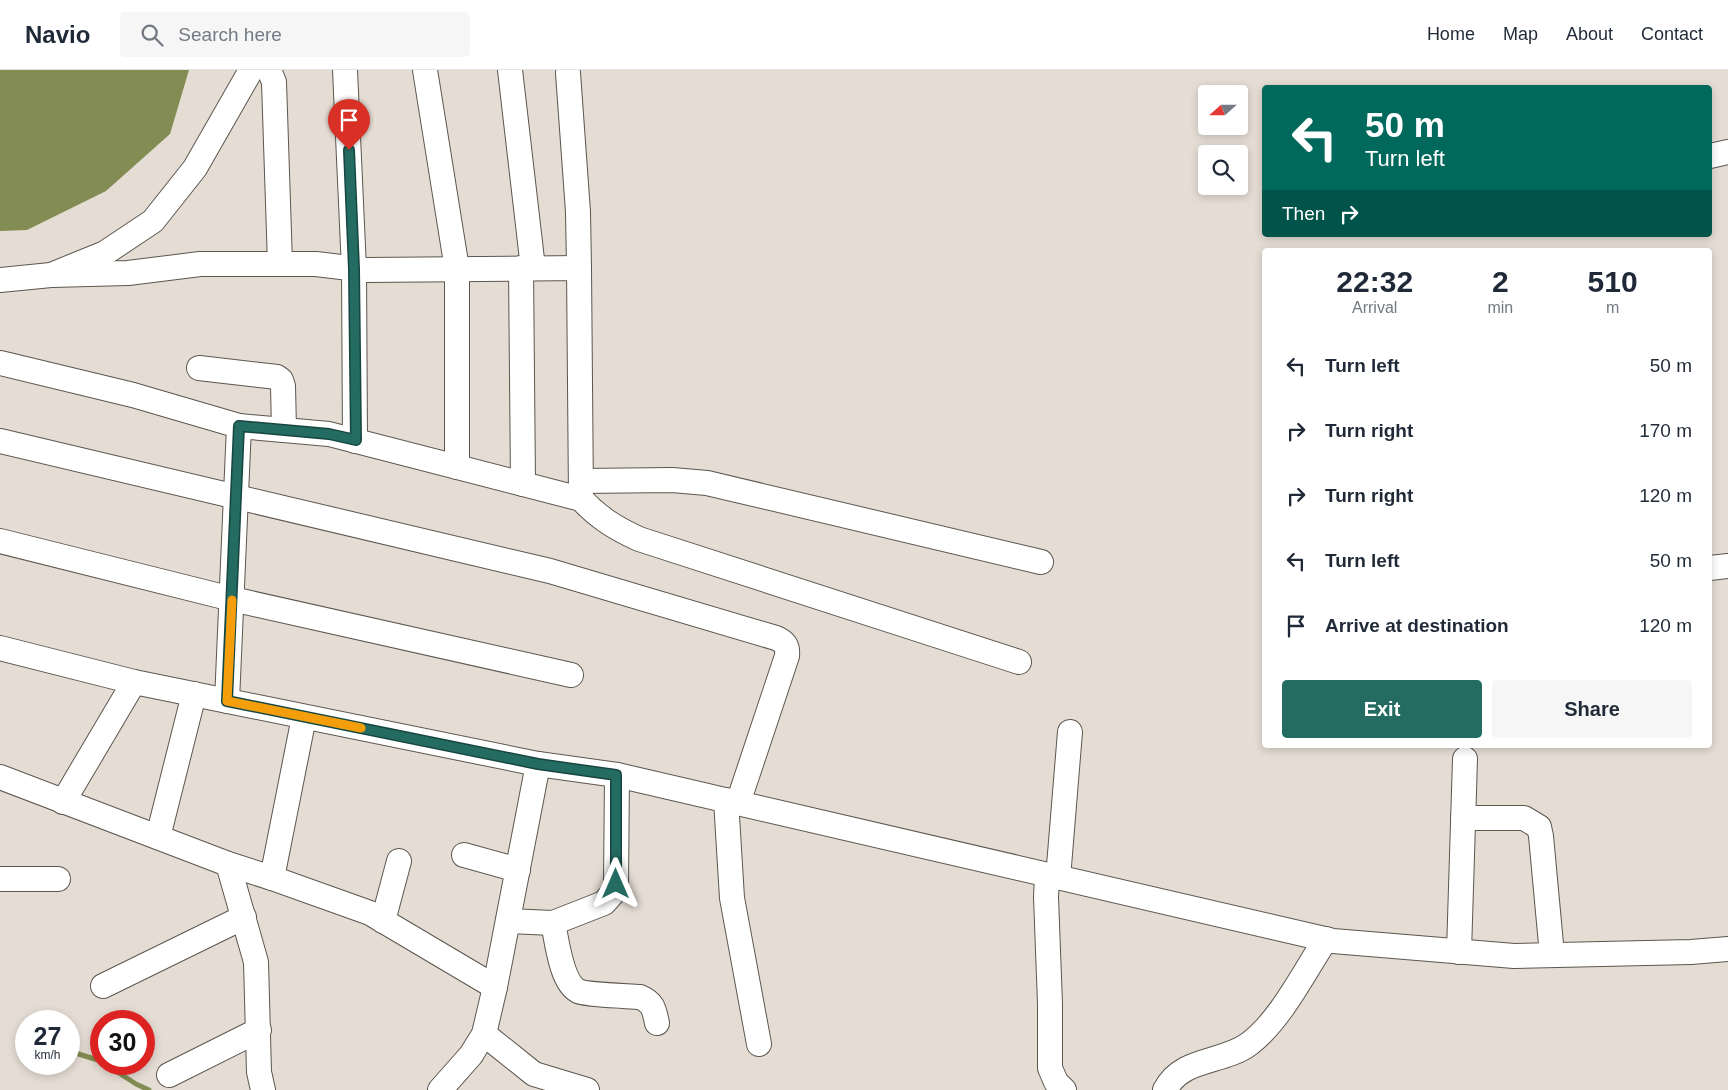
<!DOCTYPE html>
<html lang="en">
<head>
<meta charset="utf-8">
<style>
	body { margin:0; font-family:Arial,sans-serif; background:#f6f6f7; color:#1f2937; height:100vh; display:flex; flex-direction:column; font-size:19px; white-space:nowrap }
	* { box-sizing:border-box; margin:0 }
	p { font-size:16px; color:#747a83 }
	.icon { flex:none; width:28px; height:28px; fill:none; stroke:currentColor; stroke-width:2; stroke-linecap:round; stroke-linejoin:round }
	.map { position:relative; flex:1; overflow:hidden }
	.sheet { position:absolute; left:1262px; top:178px; width:450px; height:500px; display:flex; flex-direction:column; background:#fff; border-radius:5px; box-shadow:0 2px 8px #0003 }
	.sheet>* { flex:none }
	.top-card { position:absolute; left:1262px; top:15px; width:450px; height:152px; border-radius:5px; box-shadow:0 2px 8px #0003; background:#00695c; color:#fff; overflow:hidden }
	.needle { width:32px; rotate:249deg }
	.buttons { position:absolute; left:1198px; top:15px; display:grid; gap:10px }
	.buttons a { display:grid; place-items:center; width:50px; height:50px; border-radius:5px; background:#fff; box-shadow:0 2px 8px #0003; font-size:25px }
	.speed { position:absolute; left:15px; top:940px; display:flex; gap:10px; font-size:25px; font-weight:700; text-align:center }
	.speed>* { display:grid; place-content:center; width:65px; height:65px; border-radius:50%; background:#fff; box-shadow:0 2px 8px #0003; line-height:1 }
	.speed small { font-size:12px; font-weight:400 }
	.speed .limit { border:8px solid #d22; background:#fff; color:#111 }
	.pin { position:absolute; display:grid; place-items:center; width:42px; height:42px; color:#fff; margin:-51px -21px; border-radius:50% 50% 50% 0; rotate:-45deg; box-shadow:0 0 5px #0007 }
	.pin .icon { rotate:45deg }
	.me { position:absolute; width:55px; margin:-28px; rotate:0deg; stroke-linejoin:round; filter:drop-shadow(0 0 4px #0008) }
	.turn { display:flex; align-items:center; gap:18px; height:105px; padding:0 20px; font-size:22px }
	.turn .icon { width:65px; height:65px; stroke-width:2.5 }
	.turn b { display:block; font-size:35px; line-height:42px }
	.then { display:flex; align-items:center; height:48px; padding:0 20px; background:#0003; gap:10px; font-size:19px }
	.eta { display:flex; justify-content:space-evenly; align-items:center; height:85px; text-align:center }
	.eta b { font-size:30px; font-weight:800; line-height:35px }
	.cta { display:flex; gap:10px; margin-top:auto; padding:10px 20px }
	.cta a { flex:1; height:58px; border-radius:5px; background:#246c62; color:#fff; font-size:20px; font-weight:800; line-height:58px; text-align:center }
	.cta a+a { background:#f6f6f7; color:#1f2937 }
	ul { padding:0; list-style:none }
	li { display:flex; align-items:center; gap:15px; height:65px; padding:0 20px }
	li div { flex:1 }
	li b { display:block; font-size:19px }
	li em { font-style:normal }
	header { display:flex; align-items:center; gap:30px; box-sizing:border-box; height:70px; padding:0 25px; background:#fff; border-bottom:1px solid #e0e1e3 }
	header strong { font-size:24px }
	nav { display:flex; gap:28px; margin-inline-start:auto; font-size:18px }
	.search { width:350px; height:45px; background:#f6f6f7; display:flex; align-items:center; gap:12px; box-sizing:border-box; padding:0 18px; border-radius:5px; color:#747a83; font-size:19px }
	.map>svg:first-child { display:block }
	.water { fill:#828c53 }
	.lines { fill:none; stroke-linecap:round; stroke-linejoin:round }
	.stream { stroke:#828c53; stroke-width:5 }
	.minor-casing { stroke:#5c564e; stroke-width:26 }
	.minor { stroke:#fff; stroke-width:24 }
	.route-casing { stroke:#174640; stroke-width:12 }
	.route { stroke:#246c62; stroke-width:9 }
	.slow { stroke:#f59e0b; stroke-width:9 }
</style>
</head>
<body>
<header>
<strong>Navio</strong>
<div class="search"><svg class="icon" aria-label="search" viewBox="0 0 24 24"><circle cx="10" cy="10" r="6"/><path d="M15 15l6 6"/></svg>Search here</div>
<nav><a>Home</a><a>Map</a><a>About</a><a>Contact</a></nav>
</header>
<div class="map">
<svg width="1728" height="1020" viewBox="0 0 1728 1020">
	<rect width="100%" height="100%" fill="#e5ddd4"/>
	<polygon class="water" points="0,0 189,0 170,64 106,121 27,160 0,161"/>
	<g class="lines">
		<g class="stream">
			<polyline points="69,981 101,991"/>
			<polyline points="105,994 136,1014 149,1020"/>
		</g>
		<g class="minor-casing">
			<g id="minor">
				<polyline points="269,0 274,12 280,194"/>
				<polyline points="345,0 354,199 355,371"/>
				<polyline points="425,0 457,199 457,397"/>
				<polyline points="510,0 533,198"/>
				<polyline points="568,3 578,142 579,198"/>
				<polyline points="1710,86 1728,82"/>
				<polyline points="521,198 523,414"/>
				<path d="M51 205 128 203 200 194H316L366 200 579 198 581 429C599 448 615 458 639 469L1019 592"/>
				<polyline points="0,210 51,205 105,183 153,151 195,98 251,0"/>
				<polyline points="0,293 133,325 239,356"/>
				<polyline points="199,298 277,307 281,310 283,316 284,360"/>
				<path d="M0 371 550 501 776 568C785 572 788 576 787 586L738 733"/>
				<polyline points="581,411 672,410 707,413 1041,492"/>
				<polyline points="0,471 232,529 571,605"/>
				<polyline points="1710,498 1728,496"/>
				<polyline points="0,578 134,612 538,694 617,705 1333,871 1514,886 1691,882 1728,879"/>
				<polyline points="227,631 239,356 329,364 581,429"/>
				<polyline points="0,707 228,794 272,808 370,843 495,917 538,694"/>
				<polyline points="726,730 732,828 759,974"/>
				<polyline points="63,732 134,612"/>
				<polyline points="1463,748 1524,748 1539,757 1541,766 1552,885"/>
				<polyline points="158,767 194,624"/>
				<polyline points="464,785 518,800"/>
				<polyline points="228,794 256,892 259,1002 263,1020"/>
				<polyline points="1047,805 1046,827 1050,934 1050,998 1056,1012 1064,1020"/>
				<polyline points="272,808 304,647"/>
				<polyline points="1058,808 1070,662"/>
				<polyline points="0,809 58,809"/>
				<polyline points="383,851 399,791"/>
				<polyline points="508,851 553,853 604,833 612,824 616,814 617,705"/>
				<path d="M553 853C557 871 561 912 578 921 586 925 629 926 640 927 654 933 654 940 657 953"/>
				<polyline points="1459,882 1465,689"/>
				<polyline points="103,916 244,847"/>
				<polyline points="484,964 534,1004 587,1020"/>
				<polyline points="169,1005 259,960"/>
				<polyline points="440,1020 471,985 484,964 495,917"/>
				<path d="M1165 1020C1182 987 1222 994 1249 974 1281 950 1304 902 1326 869"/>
			</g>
		</g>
		<use href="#minor" class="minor"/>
	</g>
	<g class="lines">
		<g class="route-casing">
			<polyline id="route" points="349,80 354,199 356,370 329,364 239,356 227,631 538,694 616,705 616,814"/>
		</g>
		<use href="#route" class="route"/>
		<polyline class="slow" points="232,530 227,631 361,658"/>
	</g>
</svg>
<div class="buttons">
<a><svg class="needle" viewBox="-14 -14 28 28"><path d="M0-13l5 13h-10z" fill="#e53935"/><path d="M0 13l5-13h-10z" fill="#747a83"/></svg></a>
<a><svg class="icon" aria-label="search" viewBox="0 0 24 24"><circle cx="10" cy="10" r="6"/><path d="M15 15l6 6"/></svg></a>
</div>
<div class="speed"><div>27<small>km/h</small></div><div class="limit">30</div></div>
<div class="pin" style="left:349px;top:80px;background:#d93025"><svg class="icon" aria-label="arrive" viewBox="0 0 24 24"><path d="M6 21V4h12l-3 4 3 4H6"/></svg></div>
<svg class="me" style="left:616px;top:814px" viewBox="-20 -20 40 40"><path d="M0-17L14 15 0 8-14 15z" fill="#246c62" stroke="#fff" stroke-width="4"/></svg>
<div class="top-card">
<div class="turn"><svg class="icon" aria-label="left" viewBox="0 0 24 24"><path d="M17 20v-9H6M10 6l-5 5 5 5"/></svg><div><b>50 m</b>Turn left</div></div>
<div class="then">Then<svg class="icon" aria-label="right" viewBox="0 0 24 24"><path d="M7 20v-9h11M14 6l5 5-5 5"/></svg></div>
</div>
<section class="sheet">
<div class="eta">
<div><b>22:32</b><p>Arrival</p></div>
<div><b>2</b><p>min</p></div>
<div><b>510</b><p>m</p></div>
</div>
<ul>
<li><svg class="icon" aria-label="left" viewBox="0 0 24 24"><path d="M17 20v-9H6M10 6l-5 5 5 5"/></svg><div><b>Turn left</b></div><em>50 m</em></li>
<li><svg class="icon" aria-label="right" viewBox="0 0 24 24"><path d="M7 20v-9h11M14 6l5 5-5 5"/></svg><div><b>Turn right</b></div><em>170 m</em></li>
<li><svg class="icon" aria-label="right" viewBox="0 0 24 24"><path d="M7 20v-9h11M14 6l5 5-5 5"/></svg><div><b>Turn right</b></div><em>120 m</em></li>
<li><svg class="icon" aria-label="left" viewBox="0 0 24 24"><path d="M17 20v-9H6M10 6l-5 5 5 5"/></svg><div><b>Turn left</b></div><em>50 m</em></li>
<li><svg class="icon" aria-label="arrive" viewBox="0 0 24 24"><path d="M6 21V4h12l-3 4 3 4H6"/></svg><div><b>Arrive at destination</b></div><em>120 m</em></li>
</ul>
<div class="cta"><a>Exit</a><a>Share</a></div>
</section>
</div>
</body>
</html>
